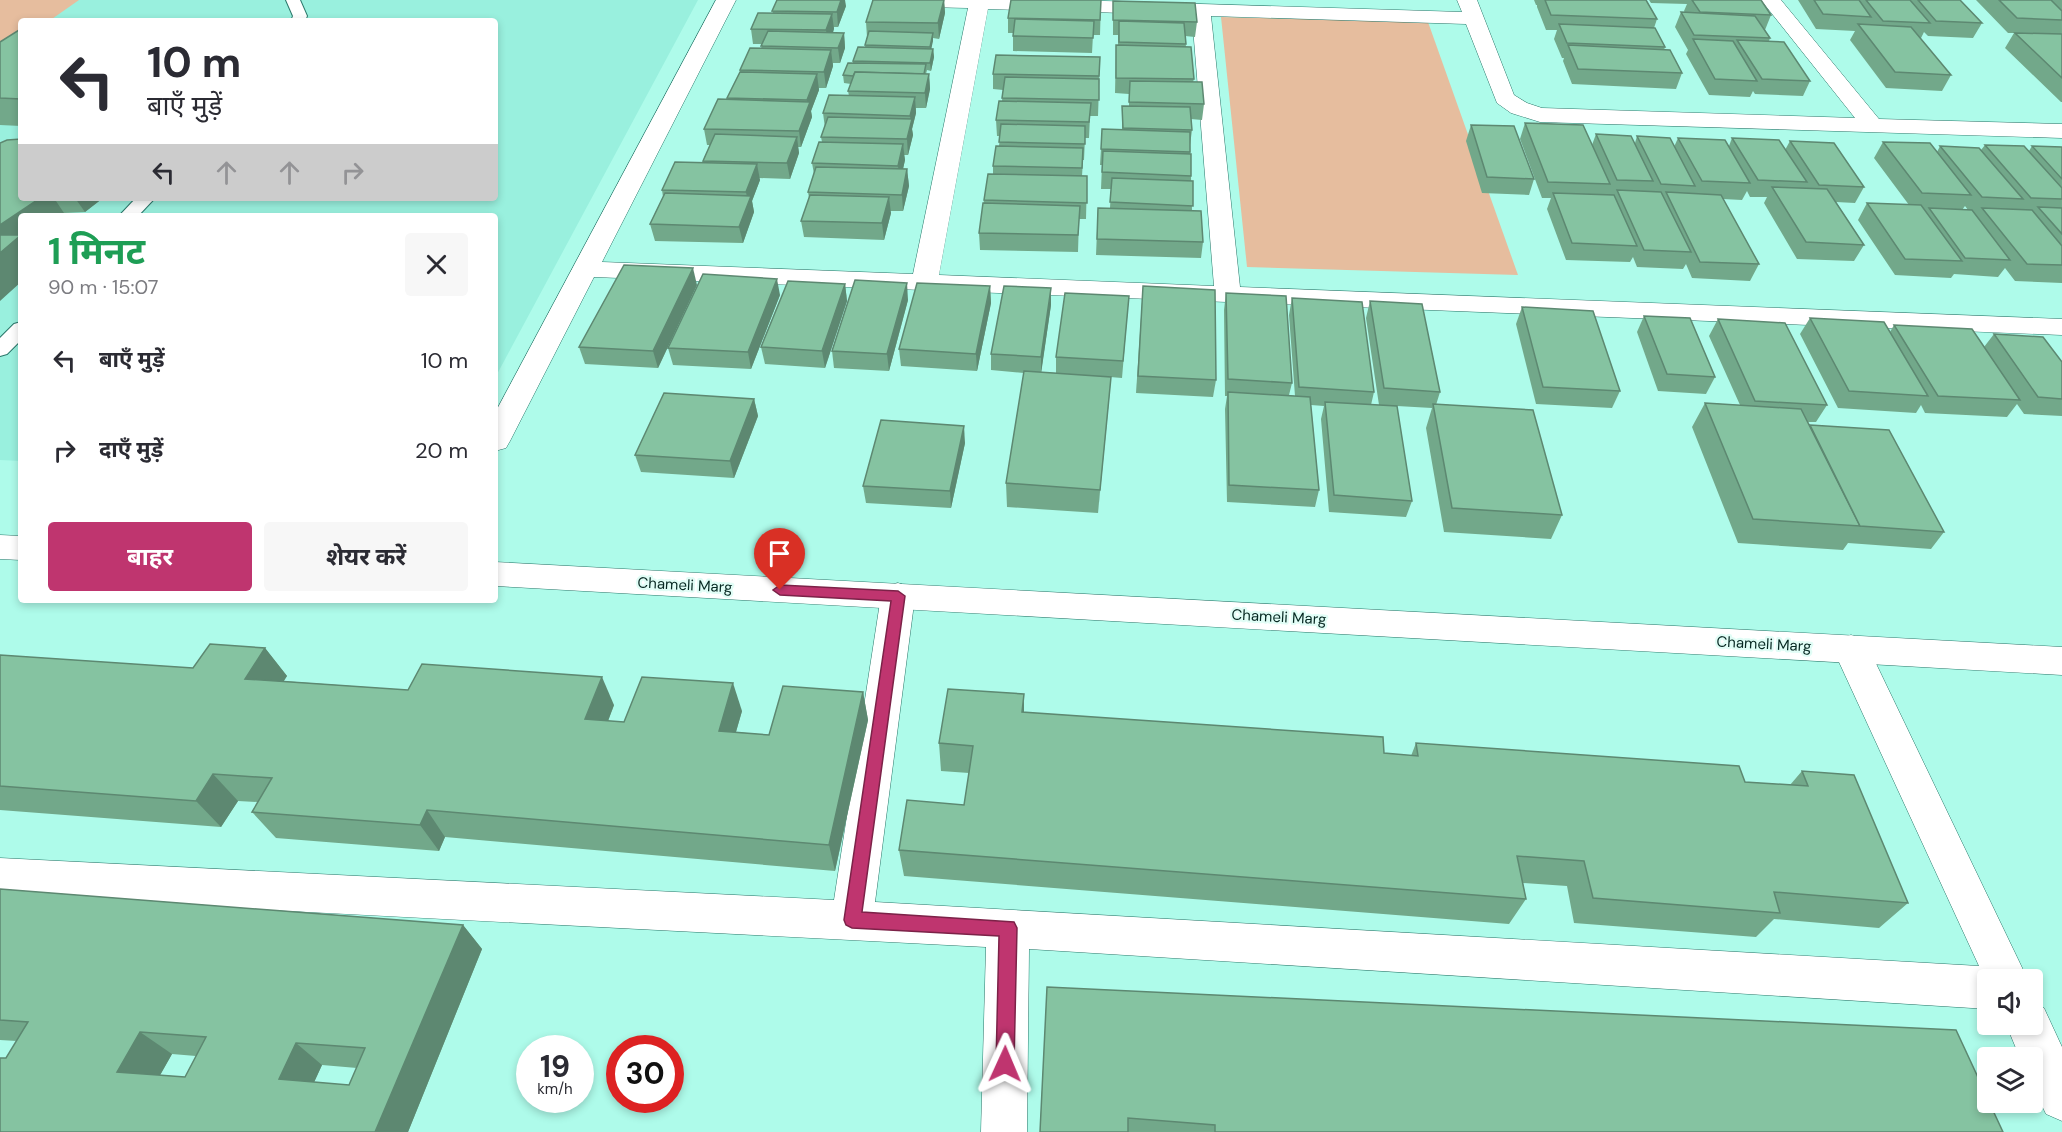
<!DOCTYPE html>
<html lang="hi">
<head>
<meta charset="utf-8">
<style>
	body { margin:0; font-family:"DM Sans","Noto Sans Devanagari",sans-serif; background:#f7f7f7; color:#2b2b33; height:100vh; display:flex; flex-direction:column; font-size:22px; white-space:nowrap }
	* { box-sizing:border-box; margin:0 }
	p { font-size:20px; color:#7c7c81 }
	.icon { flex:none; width:33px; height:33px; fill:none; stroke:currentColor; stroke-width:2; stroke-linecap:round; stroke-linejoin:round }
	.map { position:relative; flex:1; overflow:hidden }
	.panel { position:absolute; left:18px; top:213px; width:480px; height:390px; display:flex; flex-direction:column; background:#fff; border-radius:6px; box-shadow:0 3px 9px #0003 }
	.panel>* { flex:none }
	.banner { position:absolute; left:18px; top:18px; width:480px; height:183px; border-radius:6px; box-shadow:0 3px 9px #0003; background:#fff; color:#2b2b33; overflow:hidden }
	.buttons { position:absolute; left:1977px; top:969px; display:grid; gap:12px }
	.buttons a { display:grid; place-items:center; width:66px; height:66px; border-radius:6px; background:#fff; box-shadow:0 3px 9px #0003; font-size:30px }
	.speed { position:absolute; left:516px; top:1035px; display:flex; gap:12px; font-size:30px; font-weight:700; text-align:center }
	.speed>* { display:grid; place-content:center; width:78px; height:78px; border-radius:50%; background:#fff; box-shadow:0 3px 9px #0003; line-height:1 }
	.speed small { font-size:15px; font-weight:400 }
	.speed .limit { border:9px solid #d22; background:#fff; color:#111 }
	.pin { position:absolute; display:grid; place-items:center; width:51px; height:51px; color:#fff; margin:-62px -26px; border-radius:50% 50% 50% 0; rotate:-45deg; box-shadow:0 0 6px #0007 }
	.pin .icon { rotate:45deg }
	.me { position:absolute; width:66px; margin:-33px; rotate:1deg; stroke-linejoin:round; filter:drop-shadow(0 0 4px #0008) }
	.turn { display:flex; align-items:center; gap:21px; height:126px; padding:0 30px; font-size:27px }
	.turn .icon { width:78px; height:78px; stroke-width:2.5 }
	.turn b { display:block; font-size:42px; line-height:51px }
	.lanes { display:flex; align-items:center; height:57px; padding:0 30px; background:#0003; justify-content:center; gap:30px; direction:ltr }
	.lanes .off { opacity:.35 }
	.round { display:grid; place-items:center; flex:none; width:63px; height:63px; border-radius:6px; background:#f7f7f7 }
	.head { display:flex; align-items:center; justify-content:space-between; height:102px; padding:0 30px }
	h1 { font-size:36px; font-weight:700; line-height:45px; color:#1e9e55 }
	.button { display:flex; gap:12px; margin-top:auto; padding:12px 30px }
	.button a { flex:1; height:69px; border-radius:6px; background:#bf356f; color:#fff; font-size:24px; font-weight:700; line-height:69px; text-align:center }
	.button a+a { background:#f7f7f7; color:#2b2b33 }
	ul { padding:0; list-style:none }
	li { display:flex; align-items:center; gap:18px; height:90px; padding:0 30px }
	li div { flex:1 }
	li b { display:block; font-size:22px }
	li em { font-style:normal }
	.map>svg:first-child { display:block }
	.built { fill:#99f0de; fill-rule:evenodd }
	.green { fill:#e6bd9e }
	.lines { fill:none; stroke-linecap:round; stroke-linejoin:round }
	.service-casing { stroke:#2a776a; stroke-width:2 }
	.minor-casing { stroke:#2a776a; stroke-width:1 }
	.tertiary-casing { stroke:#2a776a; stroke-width:1 }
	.service { fill:#fff; fill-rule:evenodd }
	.minor { fill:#fff; fill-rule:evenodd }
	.tertiary { fill:#fff; fill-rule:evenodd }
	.wall { fill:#72a88a; fill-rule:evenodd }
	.shaded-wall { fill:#5d8871 }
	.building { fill:#85c3a1; stroke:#5d8871; stroke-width:1.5; fill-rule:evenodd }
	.route { fill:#bf356f; stroke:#7c2248; stroke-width:1.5 }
	.labels { text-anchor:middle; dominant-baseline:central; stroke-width:4.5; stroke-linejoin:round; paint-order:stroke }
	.street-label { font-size:15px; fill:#062721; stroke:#e1fdf6 }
</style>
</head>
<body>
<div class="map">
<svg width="2062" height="1132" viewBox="0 0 2062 1132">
	<rect width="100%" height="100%" fill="#aefbea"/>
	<path class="built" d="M0 0H698L495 378V216H21V461L0 460ZM21 21H495V198H21Z"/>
	<g class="green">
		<polygon points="0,0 79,0 49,21 21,21 21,41 0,55"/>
		<polygon points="1221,17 1428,22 1518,275 1247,267"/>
	</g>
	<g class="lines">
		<g class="service-casing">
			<g id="service">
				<polygon points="286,0 300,0 307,16 305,21 291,21 293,16"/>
				<polygon points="136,198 155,198 138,216 119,216"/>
				<polygon points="21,322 21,340 7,354 0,356 0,338 14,324"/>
			</g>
		</g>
		<g class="minor-casing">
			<g id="minor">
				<path d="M716 0H736L602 262 913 274 968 8 882 6 872 0H1073L1462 12 1457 0H1477L1514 95 1527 103 1542 108 1855 118 1761 0H1781L1879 119 2062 124V138L1540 122 1511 113 1497 103 1466 24 1211 16 1240 287 2062 319V335L594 277 510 441 506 448 495 451V413ZM988 9 1192 15 1214 286 939 275Z"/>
				<polygon points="898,583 910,587 915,596 875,902 1979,966 1833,649 1839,639 1851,635 1863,639 1869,649 2028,980 1988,980 1988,1009 1029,949 1027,1132 981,1132 986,947 0,896 0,858 834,900 881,596 886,587"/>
				<polygon points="2032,1004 2044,1008 2062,1047 2062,1121 2046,1114 2032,1085 2032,1058 2020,1058 2006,1024 2032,1024"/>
			</g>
		</g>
		<g class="tertiary-casing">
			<g id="tertiary">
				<polygon points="0,535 21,536 21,560 0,559"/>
				<polygon points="495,562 2062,647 2062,675 495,586"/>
			</g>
		</g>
		<use href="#service" class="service"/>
		<use href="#minor" class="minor"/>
		<use href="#tertiary" class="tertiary"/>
	</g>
	<g class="wall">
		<polygon points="873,0 944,0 945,13 939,39 933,38 931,49 933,49 934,57 931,71 927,70 926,74 929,74 930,89 926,108 916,108 916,113 912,129 913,135 908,155 904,155 905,160 903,169 907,169 909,186 903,211 890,211 891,213 884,240 804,237 801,221 809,198 808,192 814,174 812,163 822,142 821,137 825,128 823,113 849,96 848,91 851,84 844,83 843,75 853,63 853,61 865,47 867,37 866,22"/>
		<polygon points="1101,0 1100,35 1093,35 1092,53 1013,51 1013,33 1008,33 1008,18"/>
		<polygon points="1534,0 1646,0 1657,19 1654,28 1665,47 1664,50 1682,73 1676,89 1572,84 1563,61 1564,58 1562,58 1554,39 1557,30 1546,30 1537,7 1537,5 1536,5"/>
		<polygon points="1649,0 1761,0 1771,15 1765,30 1770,38 1769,41 1810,81 1803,96 1755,94 1753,91 1750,97 1709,95 1686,54 1688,50 1675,27 1681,12 1685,13 1684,11 1687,4 1651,3"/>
		<polygon points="1798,0 1960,0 1982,23 1973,38 1928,36 1924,32 1921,38 1920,38 1951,75 1942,91 1886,88 1850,40 1855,31 1816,29"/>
		<polygon points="1976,0 2062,0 2062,102 2061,102 2005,48 2014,33 2008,33"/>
		<polygon points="1113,1 1197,22 1195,37 1185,36 1186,47 1194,79 1193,82 1204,104 1202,120 1191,119 1192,130 1190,145 1192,210 1203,242 1201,258 1096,255 1098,208 1110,208 1111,189 1101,189 1102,165 1100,165 1101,149 1122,130 1122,106 1129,106 1129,94 1115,93 1116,45 1118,45 1118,35 1113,35"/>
		<polygon points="846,6 838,27 834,27 833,33 844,33 845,48 840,63 833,63 833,66 826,88 819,88 819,90 811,111 812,117 801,147 798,147 799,153 790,179 759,178 760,180 752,201 754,212 743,243 655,241 650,224 663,197 662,190 703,163 703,161 710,145 707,145 704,129 728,100 727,98 740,72 740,70 761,49 762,44 753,44 751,29 773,13 772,11"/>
		<polygon points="21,30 21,126 0,125 0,42"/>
		<polygon points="1100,57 1098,116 1090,116 1089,138 1085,138 1084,160 1083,160 1082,176 1087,176 1086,219 1079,219 1078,252 980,250 979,233 984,200 993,174 993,166 999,146 1000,136 997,136 996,120 1002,101 1003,90 993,89 993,74"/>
		<polygon points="1525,123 1592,145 1596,134 1635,143 1637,136 1674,147 1678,138 1729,146 1732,138 1785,150 1790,141 1864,187 1855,203 1836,202 1864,245 1854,261 1797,259 1764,203 1767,197 1750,197 1747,191 1742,200 1723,199 1759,264 1750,281 1692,278 1686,264 1683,269 1637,267 1633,257 1630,262 1566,260 1547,209 1551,198 1542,198 1520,139"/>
		<polygon points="1471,125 1534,179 1529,195 1482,193 1466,141"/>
		<path d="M1883 142 1937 152 1940 146 1981 150 1985 145 2029 151 2032 146 2062 147V283L2015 281 2005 268 1998 277 1954 274 1951 278 1895 275 1858 220 1867 203 1909 205 1874 158ZM1965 206 1968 210H1962Z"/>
		<polygon points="21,198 103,198 85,212 64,213 63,216 21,216"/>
		<polygon points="845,284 847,301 825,368 765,364 761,347"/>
		<polygon points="697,285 658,368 585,364 579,347"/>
		<polygon points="990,286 991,303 977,371 901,366 899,349"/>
		<polygon points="1226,293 1292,383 1289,395 1295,396 1289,315 1292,298 1374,392 1371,405 1379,405 1366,318 1370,301 1440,392 1436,405 1562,515 1551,539 1444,532 1426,428 1432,408 1397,406 1412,501 1406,517 1329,512 1321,419 1324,406 1311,405 1319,490 1315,507 1227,502 1225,409 1227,396 1225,396 1224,310"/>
		<polygon points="780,295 751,369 673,365 668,348"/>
		<polygon points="1129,296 1122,378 1110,377 1098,513 1007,507 1006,483 1024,373 991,370 991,354 1051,305 1041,372 1056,373 1056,357"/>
		<polygon points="908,300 889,371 834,368 832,351"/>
		<polygon points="1142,302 1216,380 1213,397 1136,393"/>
		<polygon points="1522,307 1620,391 1612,408 1536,404 1516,324"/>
		<polygon points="1644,316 1715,377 1706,394 1658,391 1637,332"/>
		<polygon points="1810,318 1890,332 1894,325 1984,347 1994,334 2062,362 2062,416 2024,414 2017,404 2007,417 1925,413 1921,405 1916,413 1838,408 1800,334"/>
		<polygon points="1718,319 1827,405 1816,422 1808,422 1810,425 1944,532 1931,549 1848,543 1843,550 1738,543 1692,427 1705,403 1740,405 1709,336"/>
		<polygon points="754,399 758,416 734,478 641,472 635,455"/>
		<polygon points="965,443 951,508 866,503 863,486"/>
		<polygon points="265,648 287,676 283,681 614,705 608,721 624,722 742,711 736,732 769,735 863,692 868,720 835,871 445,837 439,851 276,838 252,812 258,802 238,801 221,827 0,810 0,655 193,668"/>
		<polygon points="1024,712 1411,756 1416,743 1745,782 1790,785 1802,771 1908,903 1879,928 1774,919 1756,937 1574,923 1567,886 1523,883 1526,899 1509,924 904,876 899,850 964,805 969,773 941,771 939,743"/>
		<path d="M0 889 463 925 482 949 408 1132 6 1058 17 1041 0 1040ZM172 1054 196 1056 185 1077 160 1075ZM322 1065 357 1068 349 1085 314 1082Z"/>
		<polygon points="1047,987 2003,1132 1040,1132"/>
	</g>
	<g class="shaded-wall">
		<polygon points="841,0 845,0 846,6 838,27 837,12"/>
		<polygon points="944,0 945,13 939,39 938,23"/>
		<polygon points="832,14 834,29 828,46 826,30"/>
		<polygon points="844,33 845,48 840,63 838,48"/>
		<polygon points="933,33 933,41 930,55 930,47"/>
		<polygon points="933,49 934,57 931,71 930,63"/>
		<polygon points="831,50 833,66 826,88 824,72"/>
		<polygon points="817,74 819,90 811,111 812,117 801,147 799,131 808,106 807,100"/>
		<polygon points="929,74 930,89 926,108 925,93"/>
		<polygon points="915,97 916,113 912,129 913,135 908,155 907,139 911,123 910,116"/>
		<polygon points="797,137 799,153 790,179 787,163"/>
		<polygon points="903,144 905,160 900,182 898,166"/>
		<polygon points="757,164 760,180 752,201 754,212 743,243 739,227 748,203 746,192"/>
		<polygon points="907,169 909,186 903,211 902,195"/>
		<polygon points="889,197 891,213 884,240 882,223"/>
		<polygon points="40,198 54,198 64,213 63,216 21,216 21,282 0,301 0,225"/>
		<polygon points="75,198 103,198 85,212"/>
		<polygon points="693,268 697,285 658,368 653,351"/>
		<polygon points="777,279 780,295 751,369 748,352"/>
		<polygon points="907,283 908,300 889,371 887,354"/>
		<polygon points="845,284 847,301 825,368 822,351"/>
		<polygon points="990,286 991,303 977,371 976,354"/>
		<polygon points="1051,288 1051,305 1041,374 1041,357"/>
		<polygon points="1111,377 1109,400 1098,513 1100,490"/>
		<polygon points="754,399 758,416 734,478 730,461"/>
		<polygon points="964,426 965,443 951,508 950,491"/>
		<polygon points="265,648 287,676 268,707 245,679"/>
		<polygon points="602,677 614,705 598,747 585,719"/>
		<polygon points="733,683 742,711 728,759 719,731"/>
		<polygon points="863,692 868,720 835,871 829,845"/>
		<polygon points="1024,694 1024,722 1022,712"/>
		<polygon points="213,774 238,801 221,827 196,801"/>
		<polygon points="427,810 445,837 439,851 420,825"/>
		<polygon points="463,925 482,949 408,1132 375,1132"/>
		<polygon points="140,1032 172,1054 150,1093 117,1072"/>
		<polygon points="296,1043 322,1065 306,1100 279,1079"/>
	</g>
	<g class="building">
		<polygon points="777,0 841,0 837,12 772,11"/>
		<polygon points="873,0 944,0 938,23 866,22"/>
		<polygon points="1011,0 1101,0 1100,20 1008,18"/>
		<polygon points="1545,0 1646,0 1657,19 1551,15"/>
		<polygon points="1692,0 1761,0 1771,15 1700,12"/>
		<polygon points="1814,0 1859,0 1871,17 1823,14"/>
		<polygon points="1866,0 1910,0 1930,23 1883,21"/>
		<polygon points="1918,0 1960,0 1982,23 1936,21"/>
		<polygon points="1999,0 2051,0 2062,11 2062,20 2017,18"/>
		<polygon points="1113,1 1195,3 1197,22 1113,20"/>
		<polygon points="1681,12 1755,16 1770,38 1694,35"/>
		<polygon points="758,13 832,14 826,30 751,29"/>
		<polygon points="1015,19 1094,21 1093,38 1013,36"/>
		<polygon points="1119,21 1184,23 1186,44 1119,42"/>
		<polygon points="1559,24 1655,28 1665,47 1567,43"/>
		<polygon points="1858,24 1911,27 1951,75 1895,72"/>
		<polygon points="19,30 21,30 21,99 0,98 0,42"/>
		<polygon points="768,31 844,33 838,48 761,46"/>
		<polygon points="869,31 933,33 930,47 865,45"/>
		<polygon points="2015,33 2062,34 2062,78"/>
		<polygon points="1693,39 1733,41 1757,81 1715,79"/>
		<polygon points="1737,40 1784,42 1810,81 1762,79"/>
		<polygon points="1116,45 1191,47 1194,79 1116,78"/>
		<polygon points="1568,45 1670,50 1682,73 1578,69"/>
		<polygon points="858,47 933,49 930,63 853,61"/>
		<polygon points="750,48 831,50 824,72 740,70"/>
		<polygon points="996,55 1100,57 1099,76 993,74"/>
		<polygon points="848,63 926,64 924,74 855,72 853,76 843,75"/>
		<polygon points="740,72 817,74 807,100 727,98"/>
		<polygon points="855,72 929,74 925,93 848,91"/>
		<polygon points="1005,77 1099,79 1099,100 1002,98"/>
		<polygon points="1130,81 1202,82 1204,104 1129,102"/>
		<polygon points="829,95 915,97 910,116 823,113"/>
		<polygon points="718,99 810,102 799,131 704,129"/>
		<polygon points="999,101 1091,103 1089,122 996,120"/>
		<polygon points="1122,106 1190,107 1192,130 1123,128"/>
		<polygon points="828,117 912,119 907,139 821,137"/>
		<polygon points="1525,123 1583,125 1610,184 1548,182"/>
		<polygon points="1001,124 1085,126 1085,144 999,142"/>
		<polygon points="1471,125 1514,126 1534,179 1487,177"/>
		<polygon points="1102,129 1190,132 1190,152 1101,149"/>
		<polygon points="715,134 797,137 787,163 703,161"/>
		<polygon points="1596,134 1631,136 1653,181 1617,180"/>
		<polygon points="1637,136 1670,138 1695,186 1661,184"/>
		<polygon points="1678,138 1725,140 1750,183 1702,181"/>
		<polygon points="1732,138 1779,140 1807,182 1758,180"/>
		<polygon points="21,139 21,198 40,198 0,225 0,143 7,140"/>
		<polygon points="1790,141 1834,143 1864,187 1819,185"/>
		<polygon points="819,142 903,144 898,166 812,163"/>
		<polygon points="1883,142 1930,143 1971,195 1922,193"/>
		<polygon points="1985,145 2024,146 2062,188 2062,199 2031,198"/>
		<polygon points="996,146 1083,148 1082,168 993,166"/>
		<polygon points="1940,146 1979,148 2023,199 1982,197"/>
		<polygon points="2032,146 2062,147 2062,179"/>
		<polygon points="1103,151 1191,154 1191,176 1102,172"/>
		<polygon points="675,162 757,164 746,192 662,190"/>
		<polygon points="816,167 907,169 902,195 808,192"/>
		<polygon points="988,174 1087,176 1087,203 984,200"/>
		<polygon points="1112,178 1193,181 1193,206 1110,202"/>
		<polygon points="1772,187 1827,189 1864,245 1806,242"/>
		<polygon points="1617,190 1661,192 1691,252 1644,250"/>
		<polygon points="1666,192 1721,195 1759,264 1700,262"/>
		<polygon points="665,193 751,196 739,227 650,224"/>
		<polygon points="1553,193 1614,195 1637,246 1572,243"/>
		<polygon points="810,195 889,197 882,223 801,221"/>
		<polygon points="983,203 1080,206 1078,235 979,233"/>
		<polygon points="1867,203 1921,205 1962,261 1905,259"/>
		<polygon points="2038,207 2062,208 2062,234"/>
		<polygon points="1098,208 1201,211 1203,242 1097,239"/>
		<polygon points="1929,208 1972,210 2010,260 1965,258"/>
		<polygon points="1982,208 2032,210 2062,246 2062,265 2027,264"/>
		<polygon points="0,235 21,235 0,253"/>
		<polygon points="624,265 693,268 653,351 579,347"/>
		<polygon points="703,274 777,279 748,352 668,348"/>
		<polygon points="855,280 907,283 887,354 832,351"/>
		<polygon points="788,281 845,284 822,351 761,347"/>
		<polygon points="917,283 990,286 976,354 899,349"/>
		<polygon points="1004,286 1051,288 1041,357 991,354"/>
		<polygon points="1143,286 1215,290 1216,380 1138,376"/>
		<polygon points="1065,293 1129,296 1123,361 1056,357"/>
		<polygon points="1226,293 1286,296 1292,383 1228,379"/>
		<polygon points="1292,298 1362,302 1374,392 1299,387"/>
		<polygon points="1370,301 1422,304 1440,392 1384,388"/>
		<polygon points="1522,307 1593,311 1620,391 1543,387"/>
		<polygon points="1644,316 1690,318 1715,377 1667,374"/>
		<polygon points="1810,318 1884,322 1928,396 1849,391"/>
		<polygon points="1718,319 1785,323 1827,405 1755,401"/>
		<polygon points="1894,325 1972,329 2020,400 1938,396"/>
		<polygon points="1994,334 2043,337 2062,362 2062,399 2038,397"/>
		<polygon points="1024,371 1111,377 1100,490 1006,483"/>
		<polygon points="1228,392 1310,397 1319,490 1229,485"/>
		<polygon points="664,393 754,399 730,461 635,455"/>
		<polygon points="1325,402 1397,406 1412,501 1334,495"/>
		<polygon points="1705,403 1801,409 1860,526 1753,519"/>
		<polygon points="1433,404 1533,410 1562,515 1452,508"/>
		<polygon points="881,420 964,426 950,491 863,486"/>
		<polygon points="1810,425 1889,430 1944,532 1860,526"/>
		<polygon points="210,644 265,648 245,679 408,690 422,664 602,677 585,719 624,722 642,677 733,683 719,731 769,735 783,686 863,692 829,845 427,810 420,825 252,812 272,778 213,774 196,801 0,786 0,655 193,668"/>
		<polygon points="948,689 1024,694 1022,712 1383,737 1384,753 1418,756 1416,743 1739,766 1745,782 1808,786 1802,771 1854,775 1908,903 1774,892 1780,913 1593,898 1584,861 1517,856 1526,899 899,850 907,800 964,805 973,746 939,743"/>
		<path d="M0 889 463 925 375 1132H0V1058H6L28 1022 0 1020ZM140 1032 206 1037 185 1077 117 1072ZM296 1043 365 1048 349 1085 279 1079Z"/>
		<polygon points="1047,987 1956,1030 1988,1099 1988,1102 1989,1102 2003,1132 1215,1132 1215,1125 1128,1118 1128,1132 1040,1132"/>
	</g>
	<polygon class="route" points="780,585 898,591 905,596 862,912 1014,922 1017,928 1014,1064 1012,1071 1005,1073 999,1071 996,1064 999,936 852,928 846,925 844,920 891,601 780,595 773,590"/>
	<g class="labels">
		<g class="street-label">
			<text transform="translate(685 585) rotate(3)">Chameli Marg</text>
			<text transform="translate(1279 617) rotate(3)">Chameli Marg</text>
			<text transform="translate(1764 644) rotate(3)">Chameli Marg</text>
		</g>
	</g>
</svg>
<div class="buttons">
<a><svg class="icon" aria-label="sound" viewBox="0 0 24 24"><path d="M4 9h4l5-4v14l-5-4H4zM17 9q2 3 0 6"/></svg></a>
<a><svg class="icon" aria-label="layers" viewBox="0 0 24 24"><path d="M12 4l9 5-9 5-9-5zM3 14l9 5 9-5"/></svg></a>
</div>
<div class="speed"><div>19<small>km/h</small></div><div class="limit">30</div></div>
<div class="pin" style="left:780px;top:590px;background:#d93025"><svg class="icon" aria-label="arrive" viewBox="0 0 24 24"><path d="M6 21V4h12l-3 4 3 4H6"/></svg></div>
<svg class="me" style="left:1005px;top:1064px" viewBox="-20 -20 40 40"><path d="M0-17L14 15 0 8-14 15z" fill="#bf356f" stroke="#fff" stroke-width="4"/></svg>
<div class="banner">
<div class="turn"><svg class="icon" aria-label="left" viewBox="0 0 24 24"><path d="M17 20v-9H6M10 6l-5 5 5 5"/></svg><div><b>10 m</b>बाएँ मुड़ें</div></div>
<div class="lanes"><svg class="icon" aria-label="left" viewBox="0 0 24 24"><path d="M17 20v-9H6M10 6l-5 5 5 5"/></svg><svg class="icon off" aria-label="ahead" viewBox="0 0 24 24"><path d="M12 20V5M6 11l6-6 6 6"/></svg><svg class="icon off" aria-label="ahead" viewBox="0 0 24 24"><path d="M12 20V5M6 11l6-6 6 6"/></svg><svg class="icon off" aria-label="right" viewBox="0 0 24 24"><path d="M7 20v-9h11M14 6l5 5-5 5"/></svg></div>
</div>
<section class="panel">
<div class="head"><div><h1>1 मिनट</h1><p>90 m · 15:07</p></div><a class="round"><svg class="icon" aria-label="close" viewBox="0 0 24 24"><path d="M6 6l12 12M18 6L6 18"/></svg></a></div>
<ul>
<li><svg class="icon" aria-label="left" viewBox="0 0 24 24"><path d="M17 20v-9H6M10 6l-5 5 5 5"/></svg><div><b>बाएँ मुड़ें</b></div><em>10 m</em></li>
<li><svg class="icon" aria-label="right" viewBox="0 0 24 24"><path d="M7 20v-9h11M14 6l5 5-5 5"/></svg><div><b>दाएँ मुड़ें</b></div><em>20 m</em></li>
</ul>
<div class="button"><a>बाहर</a><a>शेयर करें</a></div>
</section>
</div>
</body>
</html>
